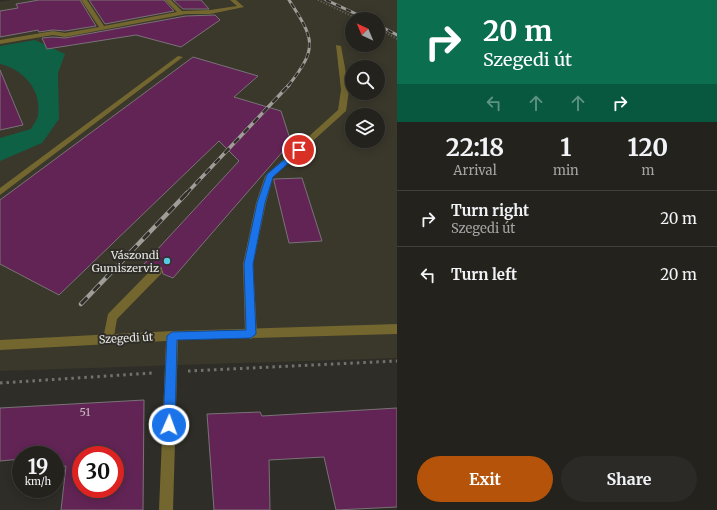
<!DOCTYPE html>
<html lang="en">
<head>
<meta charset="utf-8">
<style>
	body { margin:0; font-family:Merriweather,serif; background:#2b2a26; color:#f1f3f6; height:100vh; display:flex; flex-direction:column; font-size:15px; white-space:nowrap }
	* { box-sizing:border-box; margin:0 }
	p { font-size:13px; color:#a3a4a4 }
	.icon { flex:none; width:22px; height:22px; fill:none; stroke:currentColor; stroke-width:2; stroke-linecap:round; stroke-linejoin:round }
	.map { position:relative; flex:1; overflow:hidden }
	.sheet { display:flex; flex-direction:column; background:#23221d; width:320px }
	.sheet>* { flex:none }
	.banner { background:#0b6e4f; color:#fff; overflow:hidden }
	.needle { width:26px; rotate:316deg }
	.controls { position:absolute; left:345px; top:12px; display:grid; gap:8px }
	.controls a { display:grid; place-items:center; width:40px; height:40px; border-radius:50%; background:#23221d; box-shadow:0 2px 10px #0003,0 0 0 1px #403f3b; font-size:20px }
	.speed { position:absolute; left:12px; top:446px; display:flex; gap:8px; font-size:20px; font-weight:700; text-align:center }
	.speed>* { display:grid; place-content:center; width:52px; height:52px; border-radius:50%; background:#23221d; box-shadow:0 2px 10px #0003,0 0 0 1px #403f3b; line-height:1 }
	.speed small { font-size:10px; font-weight:400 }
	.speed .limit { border:6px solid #d22; background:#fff; color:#111 }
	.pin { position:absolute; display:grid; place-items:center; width:34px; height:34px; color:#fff; margin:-17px; border:2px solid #fff; border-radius:50%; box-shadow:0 1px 4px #0007 }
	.me { position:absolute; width:44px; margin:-22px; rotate:2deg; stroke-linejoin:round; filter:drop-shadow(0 0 3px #0008) }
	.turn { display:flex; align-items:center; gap:14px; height:84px; padding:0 20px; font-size:18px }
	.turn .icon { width:52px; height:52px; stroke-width:2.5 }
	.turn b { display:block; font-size:28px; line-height:34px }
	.lanes { display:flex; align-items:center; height:38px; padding:0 20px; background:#0003; justify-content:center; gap:20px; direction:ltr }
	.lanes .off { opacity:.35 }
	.eta { display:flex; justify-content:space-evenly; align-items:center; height:68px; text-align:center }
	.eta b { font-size:24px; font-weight:700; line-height:28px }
	.primary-button { display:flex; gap:8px; margin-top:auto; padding:8px 20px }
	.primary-button a { flex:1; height:46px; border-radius:24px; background:#b45309; color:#fff; font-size:16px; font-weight:700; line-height:46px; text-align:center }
	.primary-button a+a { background:#2b2a26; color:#f1f3f6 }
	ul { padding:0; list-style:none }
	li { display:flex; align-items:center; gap:12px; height:56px; padding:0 20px; border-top:1px solid #403f3b }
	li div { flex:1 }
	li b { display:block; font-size:15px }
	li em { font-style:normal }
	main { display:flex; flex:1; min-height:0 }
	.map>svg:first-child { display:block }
	.built { fill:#3a372b; fill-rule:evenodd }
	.forest { fill:#0f6145 }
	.building { fill:#622455; stroke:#797377; fill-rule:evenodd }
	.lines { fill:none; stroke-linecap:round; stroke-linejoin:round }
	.path-far1 { stroke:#73726d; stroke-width:1.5; stroke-dasharray:1 2; stroke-linecap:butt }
	.path { stroke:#73726d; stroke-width:3; stroke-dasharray:2.5 4; stroke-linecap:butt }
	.lane { fill:#73672f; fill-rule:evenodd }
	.street { fill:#73672f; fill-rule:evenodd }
	.rail-far2-casing { stroke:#9e9d98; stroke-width:3 }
	.rail-far1-casing { stroke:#9e9d98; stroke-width:3.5 }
	.rail-casing { stroke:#9e9d98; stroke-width:4.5 }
	.rail-far2 { stroke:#2f2d27; stroke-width:2; stroke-dasharray:5.5; stroke-linecap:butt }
	.rail-far1 { stroke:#2f2d27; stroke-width:2.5; stroke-dasharray:7; stroke-linecap:butt }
	.rail { stroke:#2f2d27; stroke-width:3; stroke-dasharray:9; stroke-linecap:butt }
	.route { fill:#1a73e8; stroke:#114b97 }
	.poi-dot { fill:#57c9e2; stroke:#2f2d27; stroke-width:1.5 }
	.labels { text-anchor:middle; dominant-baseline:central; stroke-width:4; stroke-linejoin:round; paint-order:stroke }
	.poi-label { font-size:11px; fill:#e7e7e2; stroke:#2f2d27; text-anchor:end }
	.street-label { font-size:11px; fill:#e7e7e2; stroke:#2f2d27 }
	.near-number-label { font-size:11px; fill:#c6b6bf }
</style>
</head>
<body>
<main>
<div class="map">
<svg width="397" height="510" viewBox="0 0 397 510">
	<rect width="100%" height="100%" fill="#2f2d27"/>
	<path class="built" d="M11 0H397V358L0 371V2ZM352 19H378V45H352ZM352 67H378V93H352ZM352 115H378V141H352Z"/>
	<path class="forest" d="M35 40 65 54 58 73 59 119 42 143 0 161V138L31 129C33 125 38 119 38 115 42 90 23 69 0 64V46Z"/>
	<g class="building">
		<polygon points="39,0 80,0 96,26 65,31 53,30 39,32 38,30 0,37 0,11 18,8 16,4"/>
		<polygon points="89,0 164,0 174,11 105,24"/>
		<polygon points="173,0 201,0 209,9 183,9"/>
		<polygon points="215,15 220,20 181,47 136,35 47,49 42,38 53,37 65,38 186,16"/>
		<polygon points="193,57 258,76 234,97 281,111 291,142 173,278 163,274 161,267 157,266 151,268 143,265 239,161 219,141 59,295 0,264 0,200"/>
		<polygon points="0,70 23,125 0,130"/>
		<polygon points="302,178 322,241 289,243 274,181 274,179"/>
		<path d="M144 400 143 510H61L66 466 55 467V455H21V459L0 461V408ZM81 455H115V489H81Z"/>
		<polygon points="397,408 397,507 336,510 324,457 269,460 270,510 214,510 207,414 260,412 262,416"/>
	</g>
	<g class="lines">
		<g class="path-far1">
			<polyline points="318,0 358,19"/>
			<polyline points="378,28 397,39"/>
		</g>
		<g class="path">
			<polyline points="188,371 397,361"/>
			<polyline points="0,383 153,373"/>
		</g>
		<g class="lane">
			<polygon points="81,0 87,0 104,26 177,12 165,0 171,0 182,11 210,10 237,6 230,0 236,0 244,7 210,14 186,14 65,37 53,35 0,44 0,40 53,31 65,33 99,27"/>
			<polygon points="336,45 341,46 349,90 346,111 273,177 266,203 253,264 257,334 255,337 251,339 247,337 245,334 243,264 256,203 265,176 338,110 341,90"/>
			<polygon points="178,56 183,57 0,195 0,188"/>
			<polygon points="157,267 161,268 162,271 161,274 117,319 113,342 109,344 105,342 103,339 108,314 153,268"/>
		</g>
		<polygon class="street" points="397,324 397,334 178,340 173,510 159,510 166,341 0,350 0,340 172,331"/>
		<g class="rail-far2-casing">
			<g id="rail-far2">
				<polyline points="326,0 367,19"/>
				<polyline points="378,25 397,35"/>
				<path d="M288 86C319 47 314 39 289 0"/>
			</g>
		</g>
		<g class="rail-far1-casing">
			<polyline id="rail-far1" points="186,194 289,85"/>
		</g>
		<g class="rail-casing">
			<polyline id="rail" points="81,304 187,193"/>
		</g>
		<use href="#rail-far2" class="rail-far2"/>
		<use href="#rail-far1" class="rail-far1"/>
		<use href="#rail" class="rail"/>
	</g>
	<polygon class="route" points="297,149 303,150 273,177 265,203 253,264 256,334 251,338 177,340 175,425 173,429 169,430 165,429 163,425 167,336 172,332 246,330 244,264 257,203 267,174"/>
	<circle class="poi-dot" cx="167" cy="261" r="4"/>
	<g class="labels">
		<g class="poi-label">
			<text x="159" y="255">Vászondi<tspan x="159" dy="13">Gumiszerviz</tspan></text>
		</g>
		<g class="street-label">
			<text transform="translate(126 338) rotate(-3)">Szegedi út</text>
		</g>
		<g class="near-number-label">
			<text x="85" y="412">51</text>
		</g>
	</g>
</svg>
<div class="controls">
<a><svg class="needle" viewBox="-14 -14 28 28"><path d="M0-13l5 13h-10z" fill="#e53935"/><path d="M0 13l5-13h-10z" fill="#a3a4a4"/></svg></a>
<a><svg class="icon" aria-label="search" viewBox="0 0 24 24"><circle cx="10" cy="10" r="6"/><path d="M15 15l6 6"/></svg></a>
<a><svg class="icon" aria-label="layers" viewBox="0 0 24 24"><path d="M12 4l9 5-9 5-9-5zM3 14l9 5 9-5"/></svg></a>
</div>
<div class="speed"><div>19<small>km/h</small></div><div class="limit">30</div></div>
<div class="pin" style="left:299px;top:150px;background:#d93025"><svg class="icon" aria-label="arrive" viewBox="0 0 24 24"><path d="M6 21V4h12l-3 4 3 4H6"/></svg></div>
<svg class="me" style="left:169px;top:425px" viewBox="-20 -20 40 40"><circle r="17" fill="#1a73e8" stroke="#fff" stroke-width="3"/><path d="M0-11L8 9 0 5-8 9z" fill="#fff"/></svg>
</div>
<section class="sheet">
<div class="banner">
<div class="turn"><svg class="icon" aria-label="right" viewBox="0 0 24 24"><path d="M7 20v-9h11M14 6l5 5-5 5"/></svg><div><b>20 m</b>Szegedi út</div></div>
<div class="lanes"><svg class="icon off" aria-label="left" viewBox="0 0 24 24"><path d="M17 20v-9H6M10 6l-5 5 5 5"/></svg><svg class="icon off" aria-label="ahead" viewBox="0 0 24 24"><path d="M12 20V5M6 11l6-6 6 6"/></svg><svg class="icon off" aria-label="ahead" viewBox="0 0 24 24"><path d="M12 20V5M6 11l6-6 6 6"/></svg><svg class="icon" aria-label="right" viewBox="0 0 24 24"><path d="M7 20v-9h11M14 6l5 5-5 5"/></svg></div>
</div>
<div class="eta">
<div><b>22:18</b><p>Arrival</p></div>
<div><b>1</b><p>min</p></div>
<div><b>120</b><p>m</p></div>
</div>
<ul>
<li><svg class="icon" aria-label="right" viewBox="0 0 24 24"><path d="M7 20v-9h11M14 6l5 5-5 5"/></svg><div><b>Turn right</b><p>Szegedi út</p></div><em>20 m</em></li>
<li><svg class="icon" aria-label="left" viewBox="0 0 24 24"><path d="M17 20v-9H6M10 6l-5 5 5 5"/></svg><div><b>Turn left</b></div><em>20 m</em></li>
</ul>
<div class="primary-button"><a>Exit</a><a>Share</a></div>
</section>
</main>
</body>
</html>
